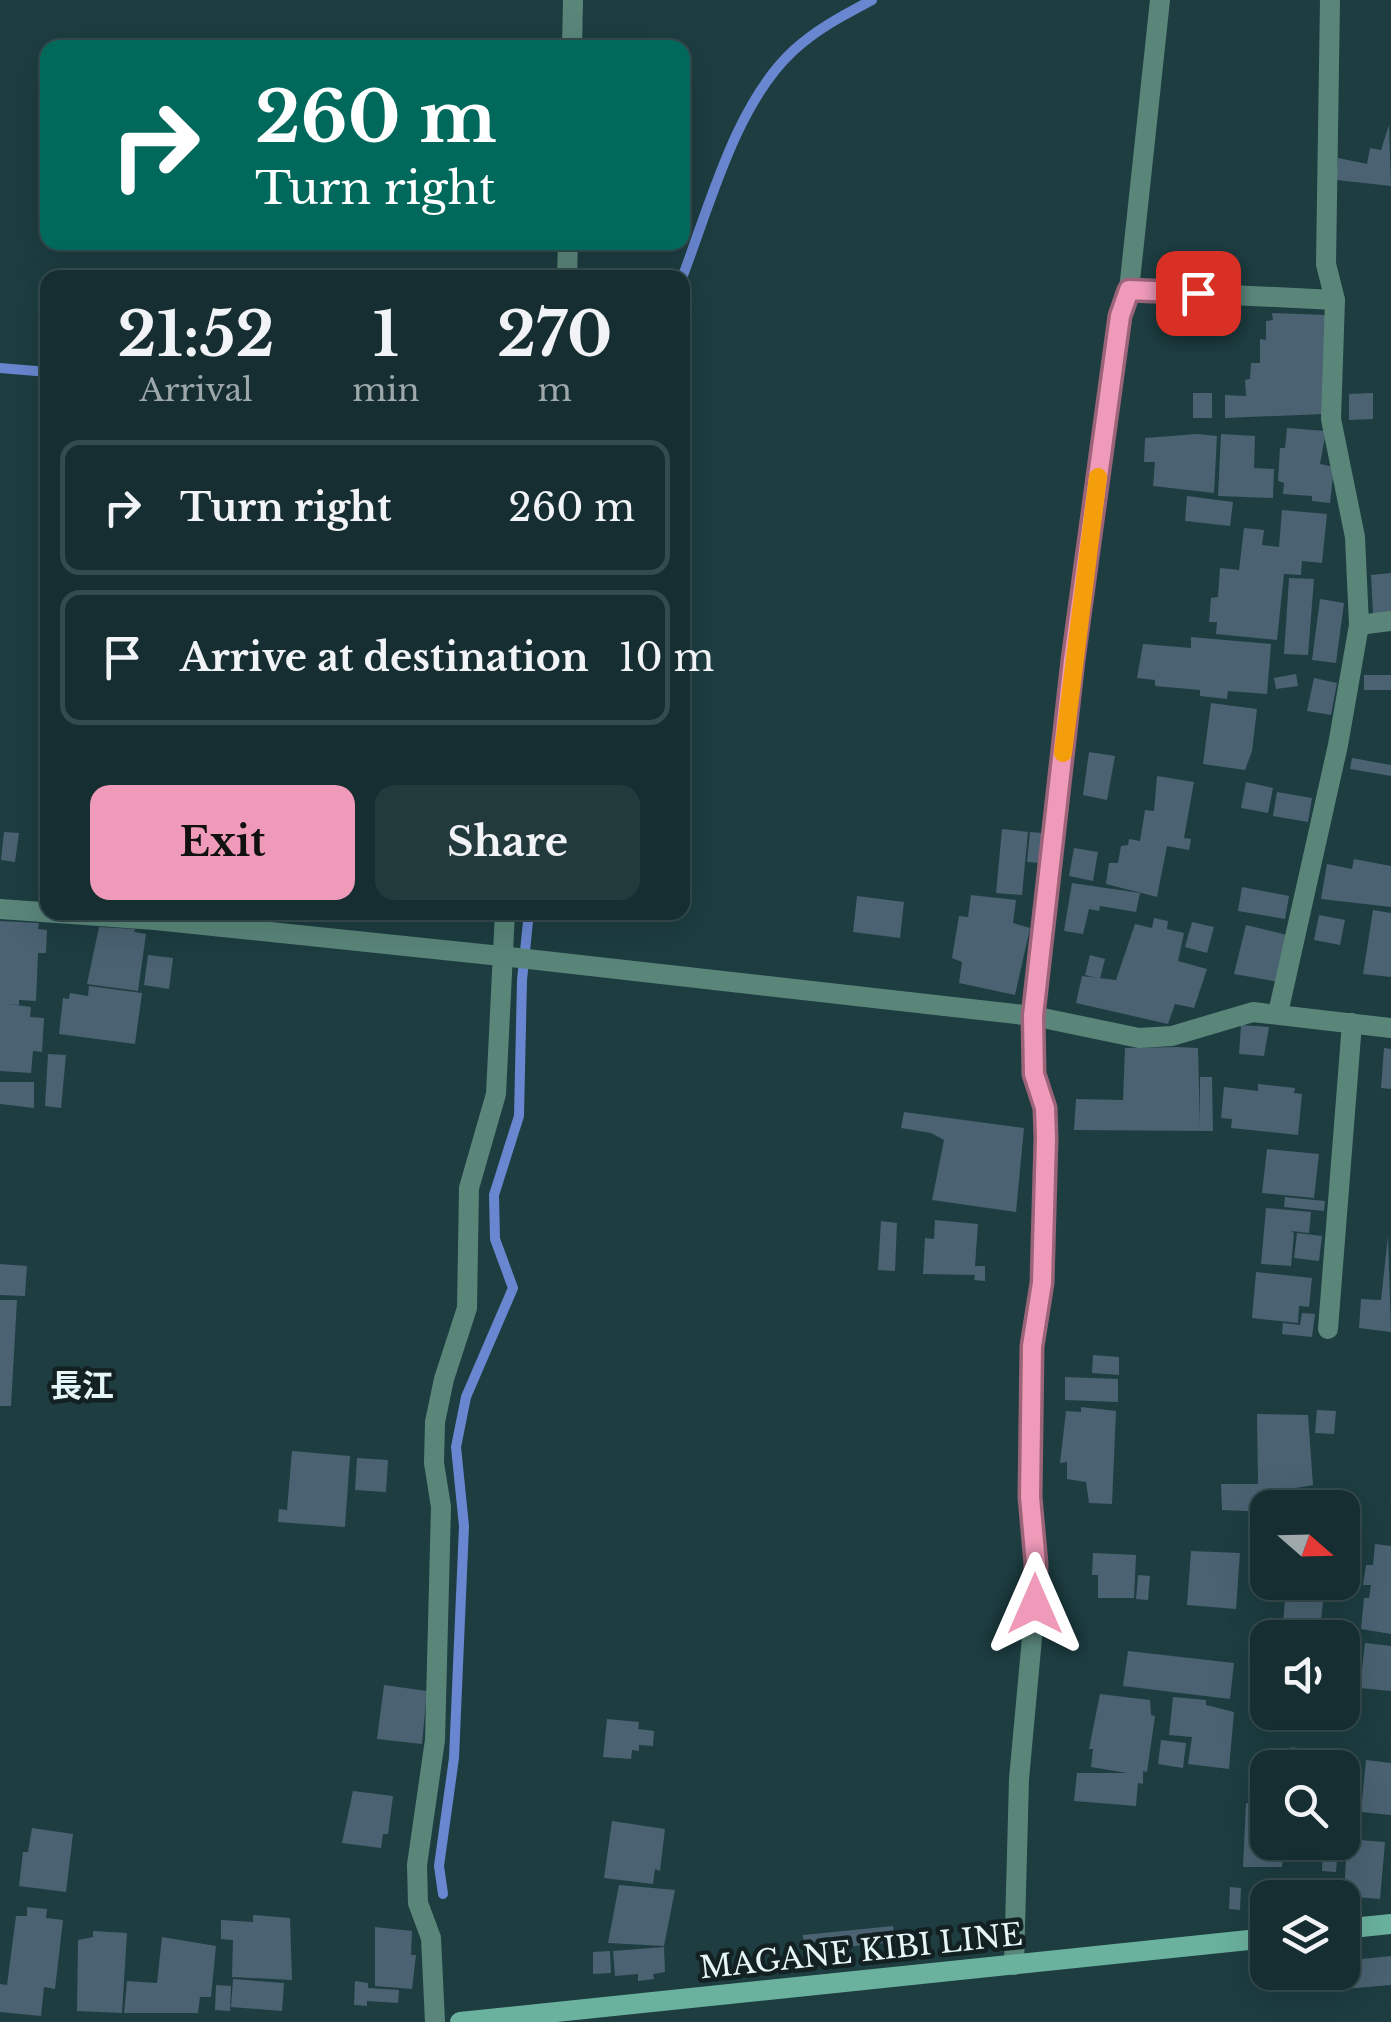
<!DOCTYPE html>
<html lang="en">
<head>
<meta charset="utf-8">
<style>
	body { margin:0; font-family:"Libre Baskerville","Noto Sans JP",serif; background:#233a3d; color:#f1f3f6; height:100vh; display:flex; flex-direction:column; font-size:38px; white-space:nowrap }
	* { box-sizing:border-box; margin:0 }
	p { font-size:32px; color:#9ea8ab }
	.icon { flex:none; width:55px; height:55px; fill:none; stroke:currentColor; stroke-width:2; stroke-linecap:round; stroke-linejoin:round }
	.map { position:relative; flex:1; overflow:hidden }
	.panel { position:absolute; left:40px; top:270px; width:650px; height:650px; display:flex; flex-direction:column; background:#162e31; border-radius:20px; box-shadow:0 10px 40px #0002,0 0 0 2px #354a4d }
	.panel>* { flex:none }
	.top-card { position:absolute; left:40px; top:40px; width:650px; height:210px; border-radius:20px; box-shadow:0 10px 40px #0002,0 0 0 2px #354a4d; background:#00695c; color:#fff; overflow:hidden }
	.needle { width:65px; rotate:110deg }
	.buttons { position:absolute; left:1250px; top:1490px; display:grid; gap:20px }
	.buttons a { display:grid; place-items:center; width:110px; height:110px; border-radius:20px; background:#162e31; box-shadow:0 10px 40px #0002,0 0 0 2px #354a4d; font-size:50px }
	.pin { position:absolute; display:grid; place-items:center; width:85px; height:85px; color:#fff; margin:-42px; border-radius:20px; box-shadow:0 5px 15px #0006 }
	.me { position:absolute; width:110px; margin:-55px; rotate:0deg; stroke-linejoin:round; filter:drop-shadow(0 0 8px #0008) }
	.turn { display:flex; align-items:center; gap:35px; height:210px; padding:0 50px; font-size:45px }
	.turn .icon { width:130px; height:130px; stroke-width:2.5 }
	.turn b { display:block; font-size:70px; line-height:85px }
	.eta { display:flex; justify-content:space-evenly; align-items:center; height:170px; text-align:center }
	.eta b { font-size:60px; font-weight:700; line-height:70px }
	.button { display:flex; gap:20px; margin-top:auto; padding:20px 50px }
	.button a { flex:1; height:115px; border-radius:20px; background:#ef9ab8; color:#111; font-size:40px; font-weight:700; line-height:115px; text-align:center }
	.button a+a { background:#233a3d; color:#f1f3f6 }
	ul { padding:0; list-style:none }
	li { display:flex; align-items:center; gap:30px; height:135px; margin:0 20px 15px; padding:0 30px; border:5px solid #354a4d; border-radius:20px }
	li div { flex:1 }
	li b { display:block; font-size:38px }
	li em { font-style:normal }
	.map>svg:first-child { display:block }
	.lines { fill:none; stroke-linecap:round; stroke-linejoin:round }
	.stream { stroke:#6987d0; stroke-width:10 }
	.building { fill:#4a6272 }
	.minor { stroke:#5a867a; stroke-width:20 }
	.secondary { stroke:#6ab29e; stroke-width:20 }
	.route-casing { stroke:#9b6478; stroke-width:25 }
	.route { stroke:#ef9ab8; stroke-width:18 }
	.slow { stroke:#f59e0b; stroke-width:18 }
	.labels { text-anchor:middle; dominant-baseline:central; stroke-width:9; stroke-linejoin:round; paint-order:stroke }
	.street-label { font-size:30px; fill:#e4f6f8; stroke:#142123 }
	.neighbourhood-label { font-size:32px; font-weight:bold; fill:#e4f6f8; stroke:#142123 }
</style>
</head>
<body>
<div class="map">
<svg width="1391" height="2022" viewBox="0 0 1391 2022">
	<rect width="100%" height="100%" fill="#1d3d41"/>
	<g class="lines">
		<g class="stream">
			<path d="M682 278C710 205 736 103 794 50 818 28 844 15 872 0"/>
			<polyline points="0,368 48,372"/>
			<polyline points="443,1894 439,1866 454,1758 464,1526 456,1447 466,1397 513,1288 495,1239 494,1195 519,1116 522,980 529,912"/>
		</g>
	</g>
	<g class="building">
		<polygon points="1389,125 1391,186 1336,180 1338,158 1367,164 1370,148 1381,150"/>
		<polygon points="1272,313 1326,315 1323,414 1225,418 1225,395 1246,396 1245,380 1250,379 1251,363 1260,363 1260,339 1266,340 1266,321 1273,320"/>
		<rect x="1193" y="393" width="19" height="25"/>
		<polygon points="1373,393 1373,419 1349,420 1349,394"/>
		<polygon points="1287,428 1326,431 1320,464 1334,467 1330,503 1312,501 1312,496 1283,494 1284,483 1278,481 1280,448 1285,448"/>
		<polygon points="1197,434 1217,436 1214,493 1153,486 1155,462 1144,462 1145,438"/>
		<polygon points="1221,434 1255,436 1254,468 1274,469 1273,498 1218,496"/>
		<polygon points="1187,496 1233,502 1230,526 1185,521"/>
		<polygon points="1282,510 1327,514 1322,563 1302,561 1301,575 1284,574 1277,640 1216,634 1217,622 1209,622 1211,598 1218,597 1220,568 1239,570 1244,528 1264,530 1262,545 1279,547"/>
		<polygon points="1391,573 1391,613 1373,614 1371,575"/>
		<polygon points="1289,578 1314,579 1308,655 1284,654"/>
		<polygon points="1320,599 1344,603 1336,663 1312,660"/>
		<polygon points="1191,637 1271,644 1267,694 1228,691 1227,699 1200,696 1200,690 1155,686 1155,680 1137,678 1143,644 1191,648"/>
		<polygon points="1296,674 1298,686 1276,689 1274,678"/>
		<rect x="1364" y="675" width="27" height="15"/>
		<polygon points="1314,678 1337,683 1331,715 1307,711"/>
		<polygon points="1211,703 1257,709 1252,751 1245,770 1203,764"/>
		<polygon points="1089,752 1115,756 1107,800 1083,795"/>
		<polygon points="1352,758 1391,765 1391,776 1350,769"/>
		<polygon points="1157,776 1194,782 1184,838 1191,839 1189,850 1167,846 1157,897 1106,884 1109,863 1118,863 1121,846 1128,845 1129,839 1140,841 1145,810 1154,811"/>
		<polygon points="1246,782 1273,788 1268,813 1241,808"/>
		<polygon points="45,792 48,792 48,862 40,862"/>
		<polygon points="1277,792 1312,798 1308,822 1273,816"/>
		<polygon points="1002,829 1028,832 1022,895 996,893"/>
		<polygon points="4,832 19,833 15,862 1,860"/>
		<polygon points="1030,832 1043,833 1040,863 1027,862"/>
		<polygon points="1074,848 1098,852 1093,881 1069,876"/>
		<polygon points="1354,859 1391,866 1391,907 1321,899 1327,864 1352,869"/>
		<polygon points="1072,883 1140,893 1136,912 1100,906 1099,911 1089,909 1083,934 1064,931"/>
		<polygon points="1242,887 1289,896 1285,919 1238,911"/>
		<polygon points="971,895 1016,900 1013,923 1030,928 1015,995 959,983 962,962 952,958 959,916 968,917"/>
		<polygon points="857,896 904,902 900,938 853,932"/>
		<polygon points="1373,910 1391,913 1391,977 1363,974"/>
		<polygon points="1319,915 1345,920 1340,945 1314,940"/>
		<polygon points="1154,918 1168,921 1167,929 1184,933 1178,961 1207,969 1194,1008 1175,1004 1168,1024 1076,1003 1082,976 1116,980 1135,924 1152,928"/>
		<polygon points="0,921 39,923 38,929 47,930 46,953 38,953 36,1001 19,1000 19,1005 8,1004 31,1007 30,1017 44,1018 42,1052 33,1051 31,1073 0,1071"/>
		<polygon points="1192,922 1214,927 1207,953 1185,947"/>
		<polygon points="1246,925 1287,935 1279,982 1234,974"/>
		<polygon points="99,927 135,929 134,932 146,934 138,991 87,984"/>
		<polygon points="148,955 173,958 169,989 144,985"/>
		<polygon points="1090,955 1105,959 1100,979 1085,975"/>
		<polygon points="89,986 142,993 135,1044 59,1034 63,998 69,999 70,993 88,996"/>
		<polygon points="1241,1025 1269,1027 1264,1056 1239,1054"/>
		<polygon points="1177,1047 1198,1048 1200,1127 1200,1077 1212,1077 1213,1131 1074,1130 1076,1099 1123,1100 1125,1048"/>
		<polygon points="1384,1048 1391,1049 1391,1089 1381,1088"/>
		<polygon points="48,1054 66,1055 61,1108 45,1106"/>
		<polygon points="0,1082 34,1082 34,1108 0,1104"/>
		<polygon points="1258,1084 1295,1088 1294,1093 1302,1094 1298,1135 1231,1128 1232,1119 1221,1118 1224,1087 1258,1091"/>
		<polygon points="904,1112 1024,1128 1016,1212 932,1200 944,1140 931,1133 901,1128"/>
		<polygon points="1267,1149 1319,1154 1314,1198 1262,1193"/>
		<polygon points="1285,1197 1325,1201 1324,1211 1284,1207"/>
		<polygon points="1266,1208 1311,1212 1309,1233 1291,1231 1294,1233 1291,1266 1261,1264"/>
		<polygon points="935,1220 978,1224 975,1266 985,1266 985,1281 974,1280 975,1275 923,1274 925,1238 934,1239"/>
		<polygon points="881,1221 897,1223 895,1271 878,1270"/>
		<polygon points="1297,1233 1322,1236 1319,1261 1294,1258"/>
		<polygon points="1388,1236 1391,1332 1359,1328 1361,1299 1381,1300"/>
		<polygon points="0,1264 27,1266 25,1296 0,1295"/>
		<polygon points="1256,1272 1312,1278 1309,1307 1299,1306 1298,1323 1252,1318"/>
		<polygon points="0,1300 17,1300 11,1406 0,1406"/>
		<polygon points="1302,1313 1315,1314 1312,1337 1282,1334 1283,1323 1300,1325"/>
		<polygon points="1093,1355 1119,1357 1119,1375 1092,1373"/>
		<polygon points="1065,1377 1118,1379 1118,1402 1065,1400"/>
		<polygon points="1081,1407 1116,1411 1112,1504 1089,1503 1086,1482 1067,1479 1067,1462 1060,1463 1066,1411 1081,1412"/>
		<polygon points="1317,1410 1336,1411 1334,1434 1315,1433"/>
		<polygon points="1257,1414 1308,1415 1313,1485 1296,1488 1296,1508 1268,1508 1268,1512 1222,1510 1221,1484 1258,1484"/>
		<polygon points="292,1451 350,1456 345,1527 278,1522 279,1509 287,1510"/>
		<polygon points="357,1458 388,1460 386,1492 355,1490"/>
		<polygon points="1375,1544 1391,1546 1391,1634 1361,1629 1364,1598 1369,1598 1371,1585 1363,1585 1366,1565 1373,1565"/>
		<polygon points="1191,1551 1240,1553 1236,1609 1187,1605"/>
		<polygon points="1093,1553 1136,1555 1134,1598 1098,1598 1098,1575 1092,1575"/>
		<polygon points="1138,1575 1150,1576 1148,1600 1136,1599"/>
		<polygon points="1296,1582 1325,1583 1319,1638 1282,1638 1285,1599 1295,1600"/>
		<polygon points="1365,1643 1391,1646 1391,1691 1360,1688"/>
		<polygon points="1128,1651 1234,1663 1230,1699 1123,1686"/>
		<polygon points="384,1685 427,1691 422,1744 377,1739"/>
		<polygon points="1100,1694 1150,1700 1151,1715 1155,1716 1147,1772 1143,1771 1143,1784 1138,1783 1136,1806 1074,1801 1077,1773 1127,1773 1091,1767 1093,1749 1089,1749"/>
		<polygon points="1173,1697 1206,1700 1206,1705 1234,1712 1229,1769 1188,1764 1192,1737 1169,1735"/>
		<polygon points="607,1719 639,1722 638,1729 654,1731 653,1746 639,1745 639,1751 632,1750 631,1759 603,1757"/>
		<polygon points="1161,1740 1186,1743 1183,1768 1158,1764"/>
		<polygon points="1291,1747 1307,1749 1305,1768 1268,1768 1268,1801 1252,1799 1258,1757 1278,1757 1279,1751 1289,1751"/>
		<polygon points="1366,1760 1391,1763 1391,1815 1361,1812"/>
		<polygon points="353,1791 393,1796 388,1834 383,1834 381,1848 342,1843"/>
		<polygon points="1246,1803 1263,1805 1263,1811 1268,1811 1268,1842 1284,1844 1282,1867 1243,1867"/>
		<polygon points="612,1821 665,1829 660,1871 655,1869 653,1884 604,1878"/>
		<polygon points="32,1828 73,1834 66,1892 19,1886 23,1852 28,1852"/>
		<polygon points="1347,1839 1385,1842 1380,1899 1344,1896"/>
		<polygon points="1323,1845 1338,1846 1336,1872 1322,1871"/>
		<polygon points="619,1885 675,1890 664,1946 608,1943"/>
		<polygon points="1230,1887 1241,1888 1240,1910 1229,1909"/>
		<polygon points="1261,1887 1272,1888 1268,1911 1259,1911"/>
		<polygon points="27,1907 47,1909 46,1918 63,1920 55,1989 44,1987 41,2016 0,2012 0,1984 7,1985 16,1916 27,1916"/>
		<polygon points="253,1915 290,1918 292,1980 232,1977 233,1940 221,1939 221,1920 253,1922"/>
		<polygon points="893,1926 895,1942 804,1951 803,1935"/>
		<polygon points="375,1927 412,1931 411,1955 416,1955 412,1989 375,1986"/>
		<polygon points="93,1931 127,1933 122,2013 77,2011 78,1940 93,1937"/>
		<polygon points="162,1937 216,1946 211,1997 200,1997 198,2013 124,2013 127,1981 157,1983"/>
		<polygon points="664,1947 665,1972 653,1974 654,1979 638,1981 638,1974 615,1976 613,1951"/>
		<polygon points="610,1951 611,1973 593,1974 593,1952"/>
		<polygon points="1391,1956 1391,1985 1344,1989 1342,1961"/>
		<polygon points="233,1979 284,1983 282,2011 231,2007"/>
		<polygon points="355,1981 368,1983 368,1988 399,1990 398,2003 367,2001 367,2006 354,2005"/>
		<polygon points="216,1985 231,1986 230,2011 215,2010"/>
	</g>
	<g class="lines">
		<g class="minor">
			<polyline points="572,48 573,0"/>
			<polyline points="567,278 568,242"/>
			<polyline points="1129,290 1160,0"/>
			<polyline points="1359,625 1391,621"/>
			<polyline points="0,909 155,920 501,956 1033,1016 1139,1038 1172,1036 1253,1012 1391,1028"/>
			<polyline points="1278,1013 1338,745 1359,625 1355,537 1331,419 1335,300 1326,264 1330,0"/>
			<polyline points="1328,1329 1352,1023"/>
			<polyline points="1014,1965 1019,1779 1035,1605 1036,1564 1029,1497 1031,1345 1042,1283 1045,1138 1045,1108 1034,1074 1033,1016 1073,660 1120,317 1129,290 1335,300"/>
			<polyline points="435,2022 431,1938 418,1903 417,1865 435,1740 441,1507 434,1463 435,1422 444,1379 467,1308 469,1188 496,1094 505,912"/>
		</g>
		<g class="secondary">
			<polyline points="1342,1929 1391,1924"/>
			<polyline points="460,2022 1268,1938"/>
		</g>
	</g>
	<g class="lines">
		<g class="route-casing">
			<polyline id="route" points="1035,1604 1036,1564 1030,1497 1032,1346 1042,1283 1046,1138 1045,1108 1034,1074 1033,1016 1073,660 1120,316 1129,290 1198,293"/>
		</g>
		<use href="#route" class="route"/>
		<polyline class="slow" points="1063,753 1098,477"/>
	</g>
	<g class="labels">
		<g class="street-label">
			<text transform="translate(861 1951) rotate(-6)">MAGANE KIBI LINE</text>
		</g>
		<g class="neighbourhood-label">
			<text x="82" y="1386">長江</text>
		</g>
	</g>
</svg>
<div class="buttons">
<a><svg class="needle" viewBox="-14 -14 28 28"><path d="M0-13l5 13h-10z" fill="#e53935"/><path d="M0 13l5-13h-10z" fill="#9ea8ab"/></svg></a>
<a><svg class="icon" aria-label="sound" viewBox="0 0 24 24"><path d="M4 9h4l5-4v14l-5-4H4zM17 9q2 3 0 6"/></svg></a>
<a><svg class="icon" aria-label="search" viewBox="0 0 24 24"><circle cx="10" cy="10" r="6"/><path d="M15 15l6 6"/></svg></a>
<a><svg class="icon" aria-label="layers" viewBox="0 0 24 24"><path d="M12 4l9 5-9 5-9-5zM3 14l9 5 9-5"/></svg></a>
</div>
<div class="pin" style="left:1198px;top:293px;background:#d93025"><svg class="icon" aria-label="arrive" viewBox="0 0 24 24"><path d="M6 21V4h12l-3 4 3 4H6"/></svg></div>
<svg class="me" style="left:1035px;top:1604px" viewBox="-20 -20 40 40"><path d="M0-17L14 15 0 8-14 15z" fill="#ef9ab8" stroke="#fff" stroke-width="4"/></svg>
<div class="top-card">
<div class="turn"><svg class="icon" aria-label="right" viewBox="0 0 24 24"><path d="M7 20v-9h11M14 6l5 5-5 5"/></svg><div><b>260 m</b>Turn right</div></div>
</div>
<section class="panel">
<div class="eta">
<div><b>21:52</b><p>Arrival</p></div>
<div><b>1</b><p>min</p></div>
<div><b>270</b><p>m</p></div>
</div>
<ul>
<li><svg class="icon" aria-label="right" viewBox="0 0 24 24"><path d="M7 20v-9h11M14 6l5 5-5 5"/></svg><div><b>Turn right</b></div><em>260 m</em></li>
<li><svg class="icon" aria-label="arrive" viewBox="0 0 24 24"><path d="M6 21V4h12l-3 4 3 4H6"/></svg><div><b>Arrive at destination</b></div><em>10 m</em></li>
</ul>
<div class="button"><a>Exit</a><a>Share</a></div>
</section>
</div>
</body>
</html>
